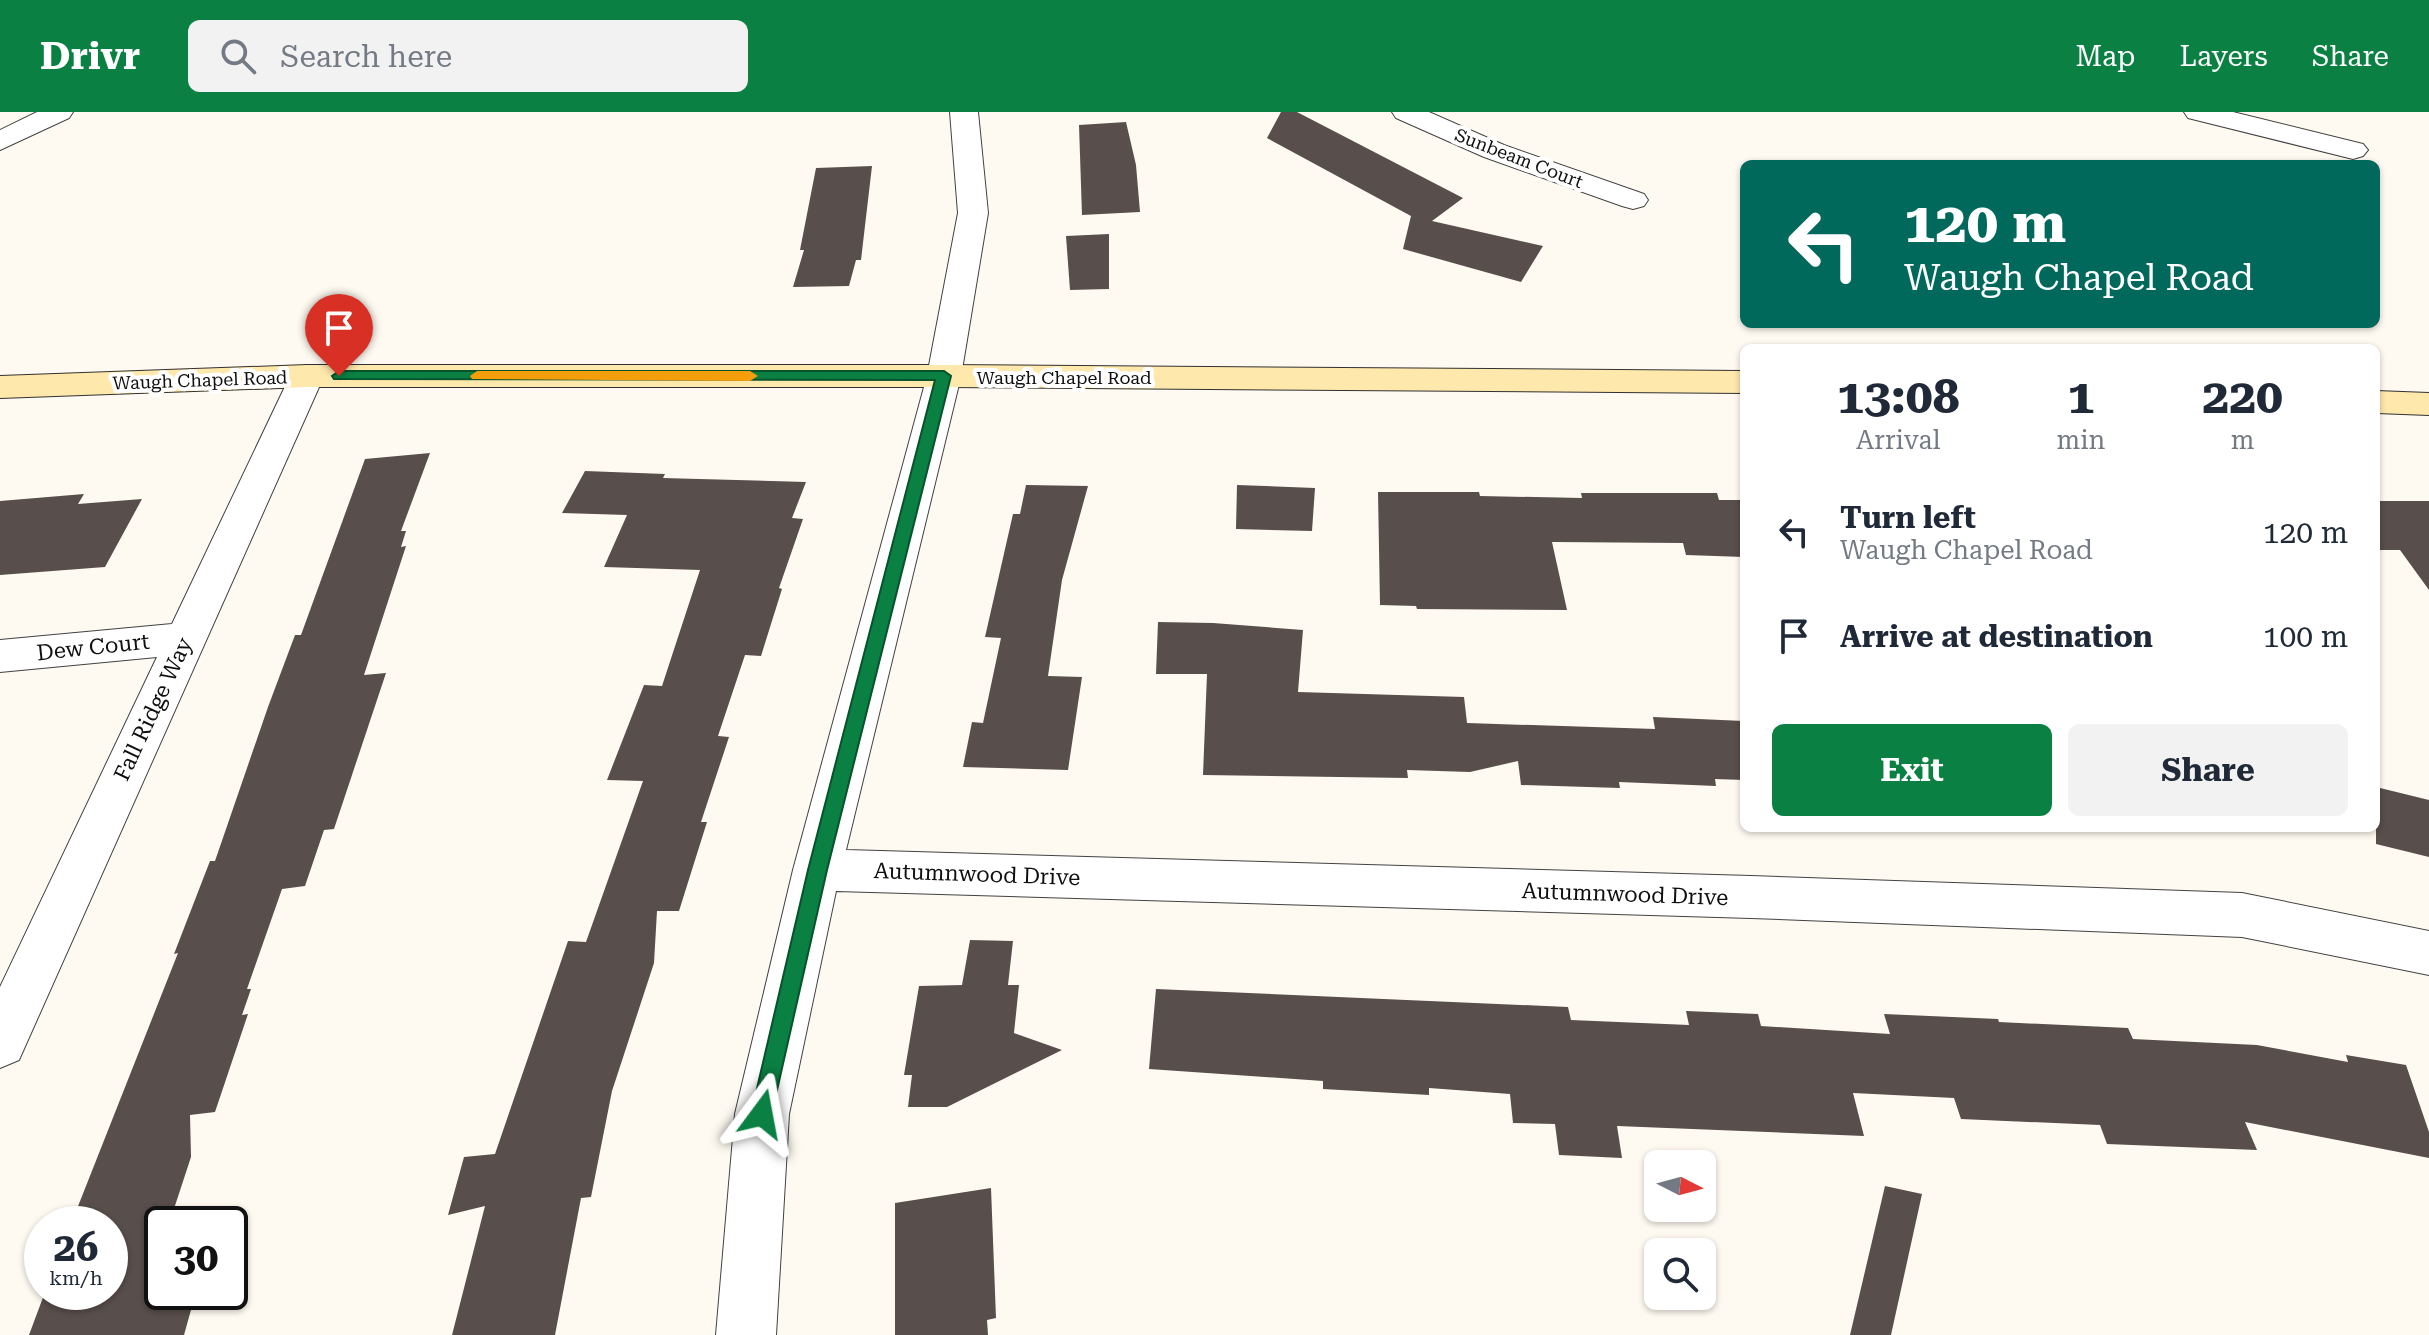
<!DOCTYPE html>
<html lang="en">
<head>
<meta charset="utf-8">
<style>
	body { margin:0; font-family:"Roboto Serif",serif; background:#f2f2f3; color:#1f2937; height:100vh; display:flex; flex-direction:column; font-size:30px; white-space:nowrap }
	* { box-sizing:border-box; margin:0 }
	p { font-size:26px; color:#747a83 }
	.icon { flex:none; width:44px; height:44px; fill:none; stroke:currentColor; stroke-width:2; stroke-linecap:round; stroke-linejoin:round }
	.map { position:relative; flex:1; overflow:hidden }
	.drawer { position:absolute; left:1740px; top:232px; width:640px; height:488px; display:flex; flex-direction:column; background:#fff; border-radius:12px; box-shadow:0 2px 6px #0004 }
	.drawer>* { flex:none }
	.top-card { position:absolute; left:1740px; top:48px; width:640px; height:168px; border-radius:12px; box-shadow:0 2px 6px #0004; background:#00695c; color:#fff; overflow:hidden }
	.needle { width:52px; rotate:96deg }
	.fabs { position:absolute; left:1644px; top:1038px; display:grid; gap:16px }
	.fabs a { display:grid; place-items:center; width:72px; height:72px; border-radius:12px; background:#fff; box-shadow:0 2px 6px #0004; font-size:40px }
	.speed { position:absolute; left:24px; top:1094px; display:flex; gap:16px; font-size:40px; font-weight:700; text-align:center }
	.speed>* { display:grid; place-content:center; width:104px; height:104px; border-radius:50%; background:#fff; box-shadow:0 2px 6px #0004; line-height:1 }
	.speed small { font-size:20px; font-weight:400 }
	.speed .limit { border:4px solid #111; border-radius:12px; background:#fff; color:#111 }
	.pin { position:absolute; display:grid; place-items:center; width:68px; height:68px; color:#fff; margin:-82px -34px; border-radius:50% 50% 50% 0; rotate:-45deg; box-shadow:0 0 8px #0007 }
	.pin .icon { rotate:45deg }
	.me { position:absolute; width:88px; margin:-44px; rotate:13deg; stroke-linejoin:round; filter:drop-shadow(0 0 6px #0008) }
	.turn { display:flex; align-items:center; gap:28px; height:168px; padding:0 32px; font-size:36px }
	.turn .icon { width:104px; height:104px; stroke-width:2.5 }
	.turn b { display:block; font-size:56px; line-height:68px }
	.eta { display:flex; justify-content:space-evenly; align-items:center; height:136px; text-align:center }
	.eta b { font-size:48px; font-weight:700; line-height:56px }
	.primary-button { display:flex; gap:16px; margin-top:auto; padding:16px 32px }
	.primary-button a { flex:1; height:92px; border-radius:12px; background:#0b8043; color:#fff; font-size:32px; font-weight:700; line-height:92px; text-align:center }
	.primary-button a+a { background:#f2f2f3; color:#1f2937 }
	ul { padding:0; list-style:none }
	li { display:flex; align-items:center; gap:24px; height:104px; padding:0 32px }
	li div { flex:1 }
	li b { display:block; font-size:30px }
	li em { font-style:normal }
	header { display:flex; align-items:center; gap:48px; box-sizing:border-box; height:112px; padding:0 40px; background:#0b8043; color:#fff }
	header strong { font-size:38px }
	nav { display:flex; gap:44px; margin-inline-start:auto; font-size:28px }
	.search { width:560px; height:72px; background:#f2f2f3; display:flex; align-items:center; gap:20px; box-sizing:border-box; padding:0 28px; border-radius:12px; color:#747a83; font-size:30px }
	.map>svg:first-child { display:block }
	.building { fill:#584e4b }
	.lines { fill:none; stroke-linecap:round; stroke-linejoin:round }
	.minor-casing { stroke:#424242; stroke-width:2 }
	.secondary-casing { stroke:#313131; stroke-width:2 }
	.minor { fill:#fff; fill-rule:evenodd }
	.secondary { fill:#ffe8ac; fill-rule:evenodd }
	.route { fill:#0b8043; stroke:#07532c; stroke-width:2 }
	.slow { fill:#f59e0b }
	.labels { text-anchor:middle; dominant-baseline:central; stroke-width:8; stroke-linejoin:round; paint-order:stroke }
	.far-street-label { font-size:18px; fill:#0f0f0f; stroke:#fff }
	.street-label { font-size:22px; fill:#0f0f0f; stroke:#fff }
</style>
</head>
<body>
<header>
<strong>Drivr</strong>
<div class="search"><svg class="icon" aria-label="search" viewBox="0 0 24 24"><circle cx="10" cy="10" r="6"/><path d="M15 15l6 6"/></svg>Search here</div>
<nav><a>Map</a><a>Layers</a><a>Share</a></nav>
</header>
<div class="map">
<svg width="2429" height="1223" viewBox="0 0 2429 1223">
	<rect width="100%" height="100%" fill="#fffaf1"/>
	<g class="building">
		<polygon points="1281,0 1297,0 1463,86 1432,109 1543,134 1521,170 1403,137 1411,104 1267,26"/>
		<polygon points="1126,10 1136,53 1140,100 1082,103 1079,13"/>
		<polygon points="872,54 861,148 856,148 849,174 793,175 804,138 800,138 816,56"/>
		<polygon points="1109,122 1109,177 1070,178 1066,124"/>
		<polygon points="430,341 401,419 406,419 401,435 406,434 364,563 386,561 334,717 324,718 305,774 282,777 247,877 251,877 242,903 248,902 215,1000 190,1003 191,1045 169,1112 162,1112 162,1180 196,1180 184,1223 29,1223 45,1180 110,1180 110,1112 71,1112 178,841 174,842 210,749 215,749 268,595 295,523 301,523 365,347"/>
		<polygon points="585,359 665,362 663,366 806,370 792,406 803,407 779,476 782,477 761,544 745,543 718,624 729,625 701,710 707,710 679,799 657,799 654,851 612,979 591,1085 581,1086 555,1223 452,1223 485,1094 448,1103 464,1045 495,1042 568,829 586,830 643,669 607,668 644,573 662,574 700,458 604,455 627,403 562,401"/>
		<polygon points="1026,373 1088,374 1062,468 1048,564 1082,565 1068,658 963,655 972,610 983,611 1001,526 985,525 1013,402 1020,402"/>
		<polygon points="1237,373 1315,376 1312,419 1236,417"/>
		<polygon points="1378,380 1479,380 1480,384 1582,386 1581,381 1717,381 1719,388 1744,388 1744,445 1686,443 1683,431 1552,430 1567,498 1417,497 1416,494 1380,493"/>
		<polygon points="84,382 78,392 142,387 105,455 0,463 0,389"/>
		<polygon points="2376,389 2429,389 2429,478 2400,438 2376,438"/>
		<polygon points="1158,510 1213,511 1303,518 1298,580 1464,585 1467,611 1655,617 1653,605 1744,609 1744,668 1715,667 1716,674 1619,670 1620,676 1521,673 1518,649 1470,660 1407,658 1408,666 1203,663 1207,562 1156,562"/>
		<polygon points="2376,675 2429,688 2429,745 2376,732"/>
		<polygon points="970,828 1013,829 1008,873 1019,873 1014,921 1062,938 947,995 908,995 912,963 904,963 919,874 962,873"/>
		<polygon points="1156,877 1568,895 1571,908 1689,913 1686,899 1758,902 1761,914 1890,922 1884,902 1998,907 1999,910 2128,916 2133,927 2257,933 2348,950 2346,943 2406,953 2429,1020 2429,1046 2245,1010 2257,1038 2107,1032 2100,1013 1961,1007 1954,986 1853,981 1864,1024 1617,1014 1622,1046 1559,1043 1555,1012 1513,1011 1510,982 1429,976 1429,983 1323,977 1323,969 1149,957"/>
		<polygon points="1885,1074 1922,1082 1891,1223 1850,1223"/>
		<polygon points="991,1076 996,1206 987,1208 988,1223 895,1223 895,1091"/>
	</g>
	<g class="lines">
		<g class="minor-casing">
			<g id="minor">
				<polygon points="37,0 73,0 69,6 0,38 0,18"/>
				<polygon points="950,0 978,0 988,101 961,264 846,738 1751,764 2242,781 2429,819 2429,863 2242,825 1751,806 836,779 789,1002 776,1223 716,1223 735,1002 793,758 927,264 958,101"/>
				<polygon points="1392,0 1429,0 1504,33 1644,82 1648,88 1644,94 1633,97 1622,94 1484,45 1396,6"/>
				<polygon points="2184,0 2233,0 2363,32 2368,38 2363,44 2353,47 2188,6"/>
				<polygon points="307,253 319,256 324,264 19,948 0,956 0,875 157,545 0,560 0,528 172,512 290,264 295,256"/>
			</g>
		</g>
		<g class="secondary-casing">
			<g id="secondary">
				<polygon points="307,253 944,253 1744,259 1744,281 944,275 307,275 0,286 0,264"/>
				<polygon points="2376,279 2429,281 2429,303 2376,301"/>
			</g>
		</g>
		<use href="#minor" class="minor"/>
		<use href="#secondary" class="secondary"/>
	</g>
	<polygon class="route" points="339,259 944,259 951,264 827,758 770,1009 762,1012 754,1009 751,1002 808,758 935,268 334,267 332,264"/>
	<polygon class="slow" points="477,259 750,259 758,264 750,269 472,267 470,264"/>
	<g class="labels">
		<g class="far-street-label">
			<text transform="translate(1519 46) rotate(21)">Sunbeam Court</text>
			<text x="1064" y="265">Waugh Chapel Road</text>
			<text transform="translate(200 268) rotate(-2)">Waugh Chapel Road</text>
		</g>
		<g class="street-label">
			<text transform="translate(93 535) rotate(-6)">Dew Court</text>
			<text transform="translate(153 597) rotate(-65)">Fall Ridge Way</text>
			<text transform="translate(977 762) rotate(2)">Autumnwood Drive</text>
			<text transform="translate(1625 782) rotate(2)">Autumnwood Drive</text>
		</g>
	</g>
</svg>
<div class="fabs">
<a><svg class="needle" viewBox="-14 -14 28 28"><path d="M0-13l5 13h-10z" fill="#e53935"/><path d="M0 13l5-13h-10z" fill="#747a83"/></svg></a>
<a><svg class="icon" aria-label="search" viewBox="0 0 24 24"><circle cx="10" cy="10" r="6"/><path d="M15 15l6 6"/></svg></a>
</div>
<div class="speed"><div>26<small>km/h</small></div><div class="limit">30</div></div>
<div class="pin" style="left:339px;top:264px;background:#d93025"><svg class="icon" aria-label="arrive" viewBox="0 0 24 24"><path d="M6 21V4h12l-3 4 3 4H6"/></svg></div>
<svg class="me" style="left:762px;top:1002px" viewBox="-20 -20 40 40"><path d="M0-17L14 15 0 8-14 15z" fill="#0b8043" stroke="#fff" stroke-width="4"/></svg>
<div class="top-card">
<div class="turn"><svg class="icon" aria-label="left" viewBox="0 0 24 24"><path d="M17 20v-9H6M10 6l-5 5 5 5"/></svg><div><b>120 m</b>Waugh Chapel Road</div></div>
</div>
<section class="drawer">
<div class="eta">
<div><b>13:08</b><p>Arrival</p></div>
<div><b>1</b><p>min</p></div>
<div><b>220</b><p>m</p></div>
</div>
<ul>
<li><svg class="icon" aria-label="left" viewBox="0 0 24 24"><path d="M17 20v-9H6M10 6l-5 5 5 5"/></svg><div><b>Turn left</b><p>Waugh Chapel Road</p></div><em>120 m</em></li>
<li><svg class="icon" aria-label="arrive" viewBox="0 0 24 24"><path d="M6 21V4h12l-3 4 3 4H6"/></svg><div><b>Arrive at destination</b></div><em>100 m</em></li>
</ul>
<div class="primary-button"><a>Exit</a><a>Share</a></div>
</section>
</div>
</body>
</html>
